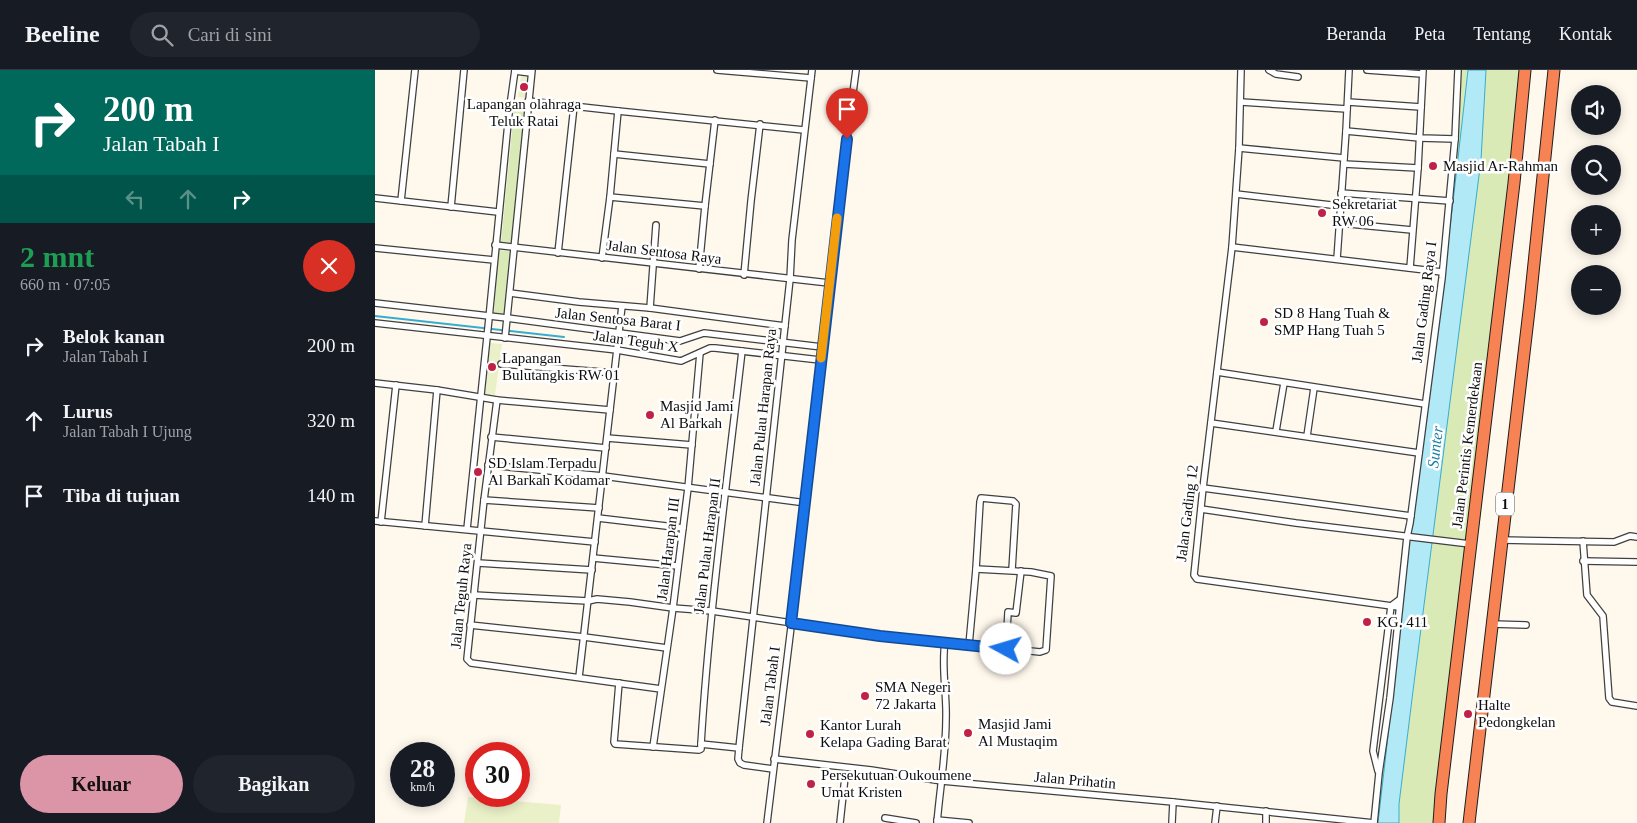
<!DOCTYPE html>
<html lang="id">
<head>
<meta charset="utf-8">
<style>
	body { margin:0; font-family:"Times New Roman",serif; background:#20242c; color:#f1f3f6; height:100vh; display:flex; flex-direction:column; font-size:19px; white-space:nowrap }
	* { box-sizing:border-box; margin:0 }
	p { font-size:16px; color:#9ea1a6 }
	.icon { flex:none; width:28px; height:28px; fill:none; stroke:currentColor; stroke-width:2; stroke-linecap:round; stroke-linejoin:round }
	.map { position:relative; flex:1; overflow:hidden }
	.panel { display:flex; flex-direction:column; background:#171b24; width:375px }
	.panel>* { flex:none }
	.guide { background:#00695c; color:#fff; overflow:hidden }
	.fabs { position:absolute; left:1196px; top:15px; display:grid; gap:10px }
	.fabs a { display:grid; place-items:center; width:50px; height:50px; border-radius:50%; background:#171b24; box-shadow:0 2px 12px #0003; font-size:25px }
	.speed { position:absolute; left:15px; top:672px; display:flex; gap:10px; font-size:25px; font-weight:700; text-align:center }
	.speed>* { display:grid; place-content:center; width:65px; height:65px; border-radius:50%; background:#171b24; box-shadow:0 2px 12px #0003; line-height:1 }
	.speed small { font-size:12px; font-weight:400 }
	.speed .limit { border:8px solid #d22; background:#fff; color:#111 }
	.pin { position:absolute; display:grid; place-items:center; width:42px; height:42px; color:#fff; margin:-51px -21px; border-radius:50% 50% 50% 0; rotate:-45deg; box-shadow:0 0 5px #0007 }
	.pin .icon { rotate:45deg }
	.me { position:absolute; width:55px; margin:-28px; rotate:276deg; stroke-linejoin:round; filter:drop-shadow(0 0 4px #0008) }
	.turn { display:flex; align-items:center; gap:18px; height:105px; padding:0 20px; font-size:22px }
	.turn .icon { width:65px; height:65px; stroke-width:2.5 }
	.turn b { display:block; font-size:35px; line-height:42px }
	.lanes { display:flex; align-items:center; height:48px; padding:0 20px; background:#0003; justify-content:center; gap:25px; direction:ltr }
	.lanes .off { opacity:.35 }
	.round { display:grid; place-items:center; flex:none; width:52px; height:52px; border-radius:26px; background:#20242c }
	.headline { display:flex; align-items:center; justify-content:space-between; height:85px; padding:0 20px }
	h1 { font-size:30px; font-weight:700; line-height:38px; color:#1e9e55 }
	.button { display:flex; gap:10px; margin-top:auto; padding:10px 20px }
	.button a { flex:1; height:58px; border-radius:30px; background:#db95a6; color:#111; font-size:20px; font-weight:700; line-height:58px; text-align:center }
	.button a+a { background:#20242c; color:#f1f3f6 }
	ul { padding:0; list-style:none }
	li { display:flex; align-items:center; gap:15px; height:75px; padding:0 20px }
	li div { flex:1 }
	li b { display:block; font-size:19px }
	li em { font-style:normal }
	header { display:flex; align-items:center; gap:30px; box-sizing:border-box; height:70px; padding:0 25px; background:#171b24; border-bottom:1px solid #363941 }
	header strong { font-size:24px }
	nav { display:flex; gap:28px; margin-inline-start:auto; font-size:18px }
	.search { width:350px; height:45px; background:#20242c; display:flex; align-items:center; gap:12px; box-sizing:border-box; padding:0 18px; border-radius:28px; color:#9ea1a6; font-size:19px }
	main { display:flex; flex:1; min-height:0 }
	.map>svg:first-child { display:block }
	.green { fill:#daeab6 }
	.pitch { fill:#eaf1c8 }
	.water { fill:#b1e9f7; stroke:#36add0 }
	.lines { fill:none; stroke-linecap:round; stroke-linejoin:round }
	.stream { stroke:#36add0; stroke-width:2 }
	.street-casing { stroke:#404040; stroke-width:8 }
	.highway-casing { stroke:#1e1e1e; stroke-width:13 }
	.street { stroke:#fff; stroke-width:5.5 }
	.highway { stroke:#f78253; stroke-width:11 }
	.route-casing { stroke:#114b97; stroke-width:12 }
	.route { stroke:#1a73e8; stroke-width:9 }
	.slow { stroke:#f59e0b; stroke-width:9 }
	.poi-dot { fill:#c02245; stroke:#fff; stroke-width:2 }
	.labels { text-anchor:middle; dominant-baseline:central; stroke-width:5; stroke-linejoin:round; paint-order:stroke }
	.shield { fill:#fff; stroke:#565656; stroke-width:1 }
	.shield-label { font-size:14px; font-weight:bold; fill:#0d0d0d }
	.poi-label { font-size:15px; fill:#0d0d0d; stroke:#fff; text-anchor:start }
	.street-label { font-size:15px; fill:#0d0d0d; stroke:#fff }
	.water-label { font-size:16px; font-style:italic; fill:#147ca1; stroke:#fff }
</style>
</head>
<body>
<header>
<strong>Beeline</strong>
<div class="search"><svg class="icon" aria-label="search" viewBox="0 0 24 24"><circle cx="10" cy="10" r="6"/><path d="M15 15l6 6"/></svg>Cari di sini</div>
<nav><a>Beranda</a><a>Peta</a><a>Tentang</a><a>Kontak</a></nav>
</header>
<main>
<section class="panel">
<div class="guide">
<div class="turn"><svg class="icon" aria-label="right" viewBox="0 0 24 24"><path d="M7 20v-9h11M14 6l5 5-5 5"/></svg><div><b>200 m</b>Jalan Tabah I</div></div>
<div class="lanes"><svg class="icon off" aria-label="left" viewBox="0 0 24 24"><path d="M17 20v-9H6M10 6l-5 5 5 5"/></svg><svg class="icon off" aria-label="ahead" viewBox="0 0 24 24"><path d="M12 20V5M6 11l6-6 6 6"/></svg><svg class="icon" aria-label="right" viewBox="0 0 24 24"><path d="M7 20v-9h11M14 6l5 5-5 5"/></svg></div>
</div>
<div class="headline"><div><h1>2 mnt</h1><p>660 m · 07:05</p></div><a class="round" style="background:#d93025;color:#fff"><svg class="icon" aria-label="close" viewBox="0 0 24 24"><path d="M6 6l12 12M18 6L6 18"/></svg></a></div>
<ul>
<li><svg class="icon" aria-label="right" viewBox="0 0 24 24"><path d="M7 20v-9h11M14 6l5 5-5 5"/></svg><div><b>Belok kanan</b><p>Jalan Tabah I</p></div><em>200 m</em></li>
<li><svg class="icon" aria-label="ahead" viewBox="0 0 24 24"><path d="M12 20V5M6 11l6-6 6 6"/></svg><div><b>Lurus</b><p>Jalan Tabah I Ujung</p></div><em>320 m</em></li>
<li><svg class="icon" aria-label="arrive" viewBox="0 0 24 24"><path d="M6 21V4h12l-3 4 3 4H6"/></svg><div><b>Tiba di tujuan</b></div><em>140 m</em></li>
</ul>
<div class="button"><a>Keluar</a><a>Bagikan</a></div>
</section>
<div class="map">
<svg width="1262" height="753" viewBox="0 0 1262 753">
	<rect width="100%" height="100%" fill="#fff8ed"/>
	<g class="green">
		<polygon points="1084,0 1093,0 1086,69 1004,753 999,753 1058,278"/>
		<polygon points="1111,0 1150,0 1064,753 1024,753 1024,734 1065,409"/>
		<polygon points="140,31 150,33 137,174 126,172"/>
		<polygon points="123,180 136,181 129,245 119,244"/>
	</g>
	<g class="pitch">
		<polygon points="146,6 155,7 151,28 143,27"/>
		<polygon points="115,273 127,274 120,325 110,324"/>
		<polygon points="93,727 186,735 184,753 89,753"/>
	</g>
	<polygon class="water" points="1093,0 1111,0 1106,90 1038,621 1024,734 1024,753 1003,753 1017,631 1025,534 1077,141"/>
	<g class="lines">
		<polyline class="stream" points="0,246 189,267"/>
		<g class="street-casing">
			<g id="street">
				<polyline points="342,0 436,8"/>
				<polyline points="866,0 864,78 857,177 828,418 819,505 822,509 1024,537"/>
				<polyline points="894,0 901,4 923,7"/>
				<polyline points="992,0 1047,4"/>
				<polyline points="140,1 156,3"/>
				<polyline points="153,31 243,41 429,60"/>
				<polyline points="866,32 972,39"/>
				<polyline points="973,32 1046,37"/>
				<polyline points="971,61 1045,68 1080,69"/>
				<polyline points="864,78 969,88"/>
				<polyline points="239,84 335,94"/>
				<polyline points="969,94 1043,98"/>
				<polyline points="966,123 1075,131"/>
				<polyline points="861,124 965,136"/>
				<polyline points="235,127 330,136"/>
				<polyline points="0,128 123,142"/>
				<polyline points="26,131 40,0"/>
				<polyline points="76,137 89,0"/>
				<polyline points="964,153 1037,160"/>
				<polyline points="120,175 454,213"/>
				<polyline points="857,177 1067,202"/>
				<polyline points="0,178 119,190"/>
				<polyline points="183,183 199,36"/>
				<polyline points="227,188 235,127 243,41"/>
				<polyline points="962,189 971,61 974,0"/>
				<polyline points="1035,198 1043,98 1048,0"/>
				<polyline points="324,199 330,136 340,50"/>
				<polyline points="369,205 376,131 385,54"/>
				<polyline points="135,223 204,232 275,238 410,256"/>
				<polyline points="0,233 132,248 305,271 329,263 447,277"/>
				<polyline points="275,238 281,155"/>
				<polyline points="0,253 242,280 306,291 335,278 340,278 445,290"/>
				<polyline points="130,268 157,0"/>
				<polyline points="126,294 240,303"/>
				<polyline points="842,302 1050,334"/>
				<polyline points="0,313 62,320 122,330 235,340"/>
				<polyline points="122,330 109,430 92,589 96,593 286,619"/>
				<polyline points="836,353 1044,383"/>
				<polyline points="901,361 909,313"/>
				<polyline points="932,366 939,318"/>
				<polyline points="116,367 231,378"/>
				<polyline points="232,368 317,375"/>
				<polyline points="113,395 228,406 431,433"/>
				<polyline points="828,418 1036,446"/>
				<polyline points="109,430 224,438"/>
				<polyline points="826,439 921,453 1095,474"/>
				<polyline points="223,448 308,458"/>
				<polyline points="0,451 220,472"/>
				<polyline points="6,452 21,315"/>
				<polyline points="50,456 62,320"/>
				<polyline points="92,459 114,248 134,43 140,0"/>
				<polyline points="1126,470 1239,472 1255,466 1262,467"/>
				<polyline points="1208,471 1212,525 1228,546 1234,628 1237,632 1262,636"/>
				<polyline points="218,488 303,496"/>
				<polyline points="1208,491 1262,492"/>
				<polyline points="103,493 217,500"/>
				<polyline points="99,525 213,531 222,529 255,532 298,538 337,541 505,566 665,582 671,580 676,506 656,502 601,499"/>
				<polyline points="1117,554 1151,555"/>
				<polyline points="95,555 209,567 292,578"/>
				<polyline points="594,575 601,499 605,432 606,428 638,431 641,434 637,500"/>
				<polyline points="631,579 633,542 641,543 646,501"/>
				<polyline points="204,607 247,236"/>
				<polyline points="244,613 239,672 240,674 324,680 326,679 326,674 364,678 363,689 365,693 369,695 398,699"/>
				<path d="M326 674C334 543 352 412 367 281"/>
				<polyline points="278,677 298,538 313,418 325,283"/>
				<polyline points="364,678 415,209 417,170 437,0"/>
				<polyline points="399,689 496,700 567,711 798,732 999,753"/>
				<polyline points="1003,701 998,681 1016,536 1024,530"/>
				<polyline points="510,748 541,753"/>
				<polyline points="562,750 594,753"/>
				<polyline points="392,753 430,443 447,277 467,106 481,0"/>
				<polyline points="465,753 470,707"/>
				<path d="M562 753C565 718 571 684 571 649 572 623 566 598 570 572"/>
				<polyline points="797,753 798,732"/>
				<polyline points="840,753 842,736"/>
				<polyline points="891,753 891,741"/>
				<polyline points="999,753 1004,703 1015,628 1032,467 1035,453 1067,208 1080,69 1083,0"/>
			</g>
		</g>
		<g class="highway-casing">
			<g id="highway">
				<polyline points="1064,753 1066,724 1139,113 1150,0"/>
				<polyline points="1094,753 1155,232 1179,0"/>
			</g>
		</g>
		<use href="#street" class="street"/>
		<use href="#highway" class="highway"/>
	</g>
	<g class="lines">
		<g class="route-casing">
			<polyline id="route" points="472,69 416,553 505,566 631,579"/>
		</g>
		<use href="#route" class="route"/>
		<polyline class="slow" points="446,288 462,148"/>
	</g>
	<g class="poi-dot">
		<circle cx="149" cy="17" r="5"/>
		<circle cx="1058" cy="96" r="5"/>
		<circle cx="947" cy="143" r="5"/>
		<circle cx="889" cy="252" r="5"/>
		<circle cx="117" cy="297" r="5"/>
		<circle cx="275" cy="345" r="5"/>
		<circle cx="103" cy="402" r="5"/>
		<circle cx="992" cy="552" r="5"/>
		<circle cx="490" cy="626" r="5"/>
		<circle cx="1093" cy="644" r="5"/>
		<circle cx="593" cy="663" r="5"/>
		<circle cx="435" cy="664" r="5"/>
		<circle cx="436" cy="714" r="5"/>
	</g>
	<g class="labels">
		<rect class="shield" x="1121" y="422.5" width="18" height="23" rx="4"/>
		<g class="shield-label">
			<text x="1130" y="434">1</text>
		</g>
		<g class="poi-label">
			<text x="149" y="34" text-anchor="middle">Lapangan olahraga<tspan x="149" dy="17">Teluk Ratai</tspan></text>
			<text x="1068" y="96">Masjid Ar-Rahman</text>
			<text x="957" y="134">Sekretariat<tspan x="957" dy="17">RW 06</tspan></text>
			<text x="899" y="243">SD 8 Hang Tuah &amp;<tspan x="899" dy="17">SMP Hang Tuah 5</tspan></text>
			<text x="127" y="288">Lapangan<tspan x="127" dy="17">Bulutangkis RW 01</tspan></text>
			<text x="285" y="336">Masjid Jami<tspan x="285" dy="17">Al Barkah</tspan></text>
			<text x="113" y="393">SD Islam Terpadu<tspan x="113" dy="17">Al Barkah Kodamar</tspan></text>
			<text x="1002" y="552">KG. 411</text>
			<text x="500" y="617">SMA Negeri<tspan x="500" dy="17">72 Jakarta</tspan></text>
			<text x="1103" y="635">Halte<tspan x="1103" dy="17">Pedongkelan</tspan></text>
			<text x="603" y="654">Masjid Jami<tspan x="603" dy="17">Al Mustaqim</tspan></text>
			<text x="445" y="655">Kantor Lurah<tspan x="445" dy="17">Kelapa Gading Barat</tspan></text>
			<text x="446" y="705">Persekutuan Oukoumene<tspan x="446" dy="17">Umat Kristen</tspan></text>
		</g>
		<g class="street-label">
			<text transform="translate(289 182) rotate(7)">Jalan Sentosa Raya</text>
			<text transform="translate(1049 232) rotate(-83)">Jalan Gading Raya I</text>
			<text transform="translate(243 249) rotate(6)">Jalan Sentosa Barat I</text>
			<text transform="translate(261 271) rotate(8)">Jalan Teguh X</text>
			<text transform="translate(388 337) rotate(-84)">Jalan Pulau Harapan Raya</text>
			<text transform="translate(1092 375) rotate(-83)">Jalan Perintis Kemerdekaan</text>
			<text transform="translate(812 443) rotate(-83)">Jalan Gading 12</text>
			<text transform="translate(332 476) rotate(-83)">Jalan Pulau Harapan II</text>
			<text transform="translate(293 479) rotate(-83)">Jalan Harapan III</text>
			<text transform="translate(86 526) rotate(-84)">Jalan Teguh Raya</text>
			<text transform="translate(395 616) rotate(-83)">Jalan Tabah I</text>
			<text transform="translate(700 710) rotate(5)">Jalan Prihatin</text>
		</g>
		<g class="water-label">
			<text transform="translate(1060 377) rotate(-83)">Sunter</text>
		</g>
	</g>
</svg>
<div class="fabs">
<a><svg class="icon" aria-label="sound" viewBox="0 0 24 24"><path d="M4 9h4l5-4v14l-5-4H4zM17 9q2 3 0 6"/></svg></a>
<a><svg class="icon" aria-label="search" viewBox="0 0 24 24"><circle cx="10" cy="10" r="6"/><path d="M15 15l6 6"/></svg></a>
<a>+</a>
<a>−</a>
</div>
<div class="speed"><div>28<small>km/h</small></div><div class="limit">30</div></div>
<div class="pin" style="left:472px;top:69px;background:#d93025"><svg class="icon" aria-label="arrive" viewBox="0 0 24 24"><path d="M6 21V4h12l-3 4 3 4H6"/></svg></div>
<svg class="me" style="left:631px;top:579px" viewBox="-20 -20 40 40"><circle r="19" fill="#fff"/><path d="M0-13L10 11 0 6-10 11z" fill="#1a73e8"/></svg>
</div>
</main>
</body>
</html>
